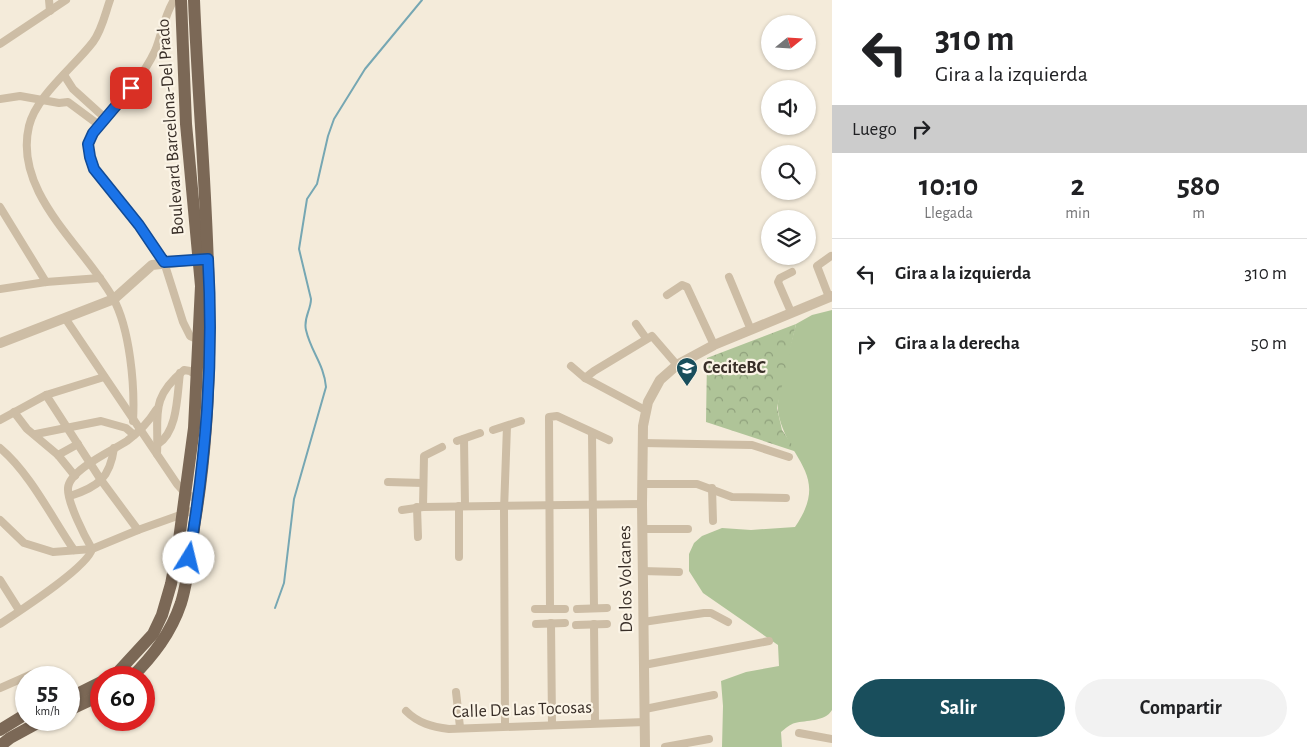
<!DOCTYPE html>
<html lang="es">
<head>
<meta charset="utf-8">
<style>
	body { margin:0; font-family:"Alegreya Sans",sans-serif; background:#f2f2f2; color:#202124; height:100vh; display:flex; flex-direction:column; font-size:19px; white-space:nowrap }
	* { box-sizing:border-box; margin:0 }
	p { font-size:16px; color:#757577 }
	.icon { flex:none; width:28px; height:28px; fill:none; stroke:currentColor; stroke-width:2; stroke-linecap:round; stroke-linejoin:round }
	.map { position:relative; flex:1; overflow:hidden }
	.details { display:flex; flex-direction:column; background:#fff; width:475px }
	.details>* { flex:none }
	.banner { background:#fff; color:#202124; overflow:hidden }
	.needle { width:32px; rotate:72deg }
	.fabs { position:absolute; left:761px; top:15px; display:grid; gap:10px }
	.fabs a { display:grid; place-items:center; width:55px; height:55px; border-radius:50%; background:#fff; box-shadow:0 1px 4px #0004; font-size:25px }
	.speed { position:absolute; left:15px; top:666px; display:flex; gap:10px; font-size:25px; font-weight:700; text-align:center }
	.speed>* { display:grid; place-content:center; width:65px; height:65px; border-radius:50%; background:#fff; box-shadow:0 1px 4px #0004; line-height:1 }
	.speed small { font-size:12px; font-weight:400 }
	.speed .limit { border:8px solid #d22; background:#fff; color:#111 }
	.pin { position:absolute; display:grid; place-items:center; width:42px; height:42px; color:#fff; margin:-21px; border-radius:10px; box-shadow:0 2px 8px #0006 }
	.me { position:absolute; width:55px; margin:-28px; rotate:9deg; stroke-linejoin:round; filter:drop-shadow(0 0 4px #0008) }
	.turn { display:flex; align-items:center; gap:18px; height:105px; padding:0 20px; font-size:22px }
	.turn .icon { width:65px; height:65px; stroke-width:2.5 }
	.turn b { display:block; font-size:35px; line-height:42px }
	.then { display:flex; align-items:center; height:48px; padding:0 20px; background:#0003; gap:10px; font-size:19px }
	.eta { display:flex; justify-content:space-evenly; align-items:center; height:85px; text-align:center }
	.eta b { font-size:30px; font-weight:700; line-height:35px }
	.primary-button { display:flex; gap:10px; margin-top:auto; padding:10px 20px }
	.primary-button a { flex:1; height:58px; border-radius:30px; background:#194e5c; color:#fff; font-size:20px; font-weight:700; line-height:58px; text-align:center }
	.primary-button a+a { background:#f2f2f2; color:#202124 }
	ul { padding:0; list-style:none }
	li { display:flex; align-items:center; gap:15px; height:70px; padding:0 20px; border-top:1px solid #e0e0e0 }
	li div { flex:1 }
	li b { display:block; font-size:19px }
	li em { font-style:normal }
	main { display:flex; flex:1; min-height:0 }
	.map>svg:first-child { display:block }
	.grass { fill:#afc498 }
	.forest { fill:url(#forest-crowns) }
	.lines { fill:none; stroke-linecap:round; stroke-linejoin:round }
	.stream { stroke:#76a7b3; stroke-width:2 }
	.minor { stroke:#cdbda5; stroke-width:8 }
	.tertiary { stroke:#cdbda5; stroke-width:10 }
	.primary { stroke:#7b6856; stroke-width:12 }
	.route-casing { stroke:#114b97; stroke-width:12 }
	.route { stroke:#1a73e8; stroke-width:9 }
	.labels { text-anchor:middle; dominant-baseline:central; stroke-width:4.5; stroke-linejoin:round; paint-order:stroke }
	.street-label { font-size:18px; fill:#382e27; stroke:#fbf4e6 }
	.poi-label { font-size:18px; font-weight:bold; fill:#382e27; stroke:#fbf4e6; text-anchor:start }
</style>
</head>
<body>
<main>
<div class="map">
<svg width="832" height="747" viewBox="0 0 832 747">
	<defs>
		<pattern id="forest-crowns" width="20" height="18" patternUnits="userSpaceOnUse" patternTransform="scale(1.25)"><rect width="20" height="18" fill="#afc498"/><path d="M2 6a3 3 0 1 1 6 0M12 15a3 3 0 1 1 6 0" fill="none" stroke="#8fa07c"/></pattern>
	</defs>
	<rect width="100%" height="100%" fill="#f4ebda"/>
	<path class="grass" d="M832 310V710C825 722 806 720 795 723 790 724 785 729 781 732L782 747H722L723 706 721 681 746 672 779 666 778 645 703 593 689 571V554L694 543 702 536 722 528 751 530 795 527C832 473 786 460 778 411 776 397 792 341 796 324L812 315Z"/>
	<polygon class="forest" points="796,324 777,408 782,430 797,452 706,422 707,358"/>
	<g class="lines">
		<path class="stream" d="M275 608 284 583 294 499 326 387C324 364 311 352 306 330 303 318 311 310 311 299L299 249 307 199 317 184 328 136 334 119 365 69 422 0"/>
		<g class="minor">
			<polyline points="49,0 50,11"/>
			<path d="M110 0C105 14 102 30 93 42 74 67 36 96 29 126 13 193 84 246 113 298 130 329 135 386 133 421"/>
			<path d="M174 0C164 16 162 34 155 51 141 81 114 108 93 133L88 144 94 169 139 225 164 262 183 322 190 336 199 340"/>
			<polyline points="0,44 66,0"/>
			<polyline points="64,75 73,89 105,118"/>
			<polyline points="0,99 20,96 59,103 68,102 99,125"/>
			<polyline points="0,207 46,282"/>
			<polyline points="729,277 751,330"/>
			<polyline points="0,289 46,282 100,278"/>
			<polyline points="667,295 682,285 687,287 714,345"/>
			<polyline points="829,297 817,266 831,256"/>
			<polyline points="791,312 778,282 780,278 792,272"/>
			<polyline points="65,318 177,484 186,494 199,500"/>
			<polyline points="636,324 646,338"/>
			<polyline points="571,366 585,378 645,410"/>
			<polyline points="585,378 594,371 652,336 677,365"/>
			<polyline points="46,395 101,480 138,530"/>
			<polyline points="14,412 27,429 58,455 75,476"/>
			<polyline points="0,420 46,395 104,377"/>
			<polyline points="493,430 521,421"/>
			<polyline points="592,433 594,608"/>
			<polyline points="36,434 101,421 126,428 134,435"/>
			<polyline points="464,439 465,506"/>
			<polyline points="457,441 480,433"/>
			<polyline points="642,443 752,445 789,457"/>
			<path d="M158 444C178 431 177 395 180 373"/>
			<path d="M0 448C30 473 52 518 74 550"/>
			<path d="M157 454C159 415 149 399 184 370L190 371 198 376"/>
			<polyline points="58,455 78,444"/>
			<polyline points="388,482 423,483"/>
			<polyline points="642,484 697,484 732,497 786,498"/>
			<polyline points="712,488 713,521"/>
			<path d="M70 496C98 487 110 478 114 448"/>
			<polyline points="459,506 459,557"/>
			<polyline points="417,507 418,537"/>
			<polyline points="423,507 424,456 442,447"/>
			<polyline points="402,510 423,507 642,504"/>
			<polyline points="0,520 24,543 53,552 92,549 138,530 197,509"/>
			<polyline points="642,529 688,529"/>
			<polyline points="642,571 679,572"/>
			<polyline points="0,580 19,610"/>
			<polyline points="535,609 565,609"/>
			<polyline points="550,609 549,417 557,416 609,440"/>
			<polyline points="577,609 607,608"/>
			<polyline points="643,622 704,613 711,613 728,622"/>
			<polyline points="551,623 552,724"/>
			<path d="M0 624C18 612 88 567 92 549 85 537 67 502 68 488 69 470 113 450 127 441 139 432 148 423 156 410"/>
			<polyline points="536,624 565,623"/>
			<polyline points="594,624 595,723"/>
			<polyline points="576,625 607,624"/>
			<polyline points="644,665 769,641"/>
			<polyline points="0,688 32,674"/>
			<polyline points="456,692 460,727"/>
			<polyline points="645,709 714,695"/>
			<path d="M406 711C418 723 432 727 449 729L645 722"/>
			<polyline points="505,725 504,510 507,426"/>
			<polyline points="799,733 832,739"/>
			<polyline points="665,747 709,739"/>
		</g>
		<g class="tertiary">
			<polyline points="0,343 114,299 152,265 205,259"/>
			<polyline points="645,747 642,504 643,426 648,402 660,380 677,365 714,345 832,296"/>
		</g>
		<g class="primary">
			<polyline points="109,678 118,672 153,634 162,615 171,584 178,547 194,428 201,286 186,124 181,0"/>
			<path d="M131 678C153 656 171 633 181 603 189 577 191 547 195 521 224 348 201 174 194 0"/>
			<polyline points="69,698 101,682"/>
			<polyline points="69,710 101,695"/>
			<polyline points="0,730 26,714"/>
			<polyline points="0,746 10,738 43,720"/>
		</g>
	</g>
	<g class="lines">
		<g class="route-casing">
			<path id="route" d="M131 88 93 133 88 144 90 157 94 169 139 225 164 262 208 259C214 363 206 456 189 558"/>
		</g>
		<use href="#route" class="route"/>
	</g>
	<defs>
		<g id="school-pin" transform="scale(1.125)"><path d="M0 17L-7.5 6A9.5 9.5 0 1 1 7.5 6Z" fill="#194e5c" stroke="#fbf4e6"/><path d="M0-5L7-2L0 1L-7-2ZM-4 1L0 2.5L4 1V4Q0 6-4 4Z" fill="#fff"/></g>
	</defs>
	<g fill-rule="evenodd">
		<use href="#school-pin" x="687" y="368"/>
	</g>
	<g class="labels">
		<g class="street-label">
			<text transform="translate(171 127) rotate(-94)">Boulevard Barcelona-Del Prado</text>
			<text transform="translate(626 579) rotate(-91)">De los Volcanes</text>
			<text transform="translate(522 710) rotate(-2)">Calle De Las Tocosas</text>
		</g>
		<g class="poi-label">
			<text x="703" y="368">CeciteBC</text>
		</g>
	</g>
</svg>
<div class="fabs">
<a><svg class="needle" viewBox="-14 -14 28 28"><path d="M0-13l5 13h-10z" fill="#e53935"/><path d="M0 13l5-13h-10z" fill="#757577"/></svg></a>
<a><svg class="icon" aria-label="sound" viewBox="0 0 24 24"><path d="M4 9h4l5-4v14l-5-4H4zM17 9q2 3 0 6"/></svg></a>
<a><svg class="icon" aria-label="search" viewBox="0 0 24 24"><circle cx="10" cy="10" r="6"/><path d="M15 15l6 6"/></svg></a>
<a><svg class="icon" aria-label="layers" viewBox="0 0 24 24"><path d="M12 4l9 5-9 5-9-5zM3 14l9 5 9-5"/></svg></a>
</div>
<div class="speed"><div>55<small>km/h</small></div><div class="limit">60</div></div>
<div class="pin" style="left:131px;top:88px;background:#d93025"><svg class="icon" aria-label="arrive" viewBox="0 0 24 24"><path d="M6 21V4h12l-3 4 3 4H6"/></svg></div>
<svg class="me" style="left:189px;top:558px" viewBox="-20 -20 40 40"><circle r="19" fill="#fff"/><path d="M0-13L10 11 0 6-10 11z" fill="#1a73e8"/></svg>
</div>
<section class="details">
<div class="banner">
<div class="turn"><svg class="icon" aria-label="left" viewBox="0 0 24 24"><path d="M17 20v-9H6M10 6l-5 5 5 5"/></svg><div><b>310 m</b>Gira a la izquierda</div></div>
<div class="then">Luego<svg class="icon" aria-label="right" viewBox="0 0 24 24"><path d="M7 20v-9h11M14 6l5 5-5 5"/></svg></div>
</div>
<div class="eta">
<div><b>10:10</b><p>Llegada</p></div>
<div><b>2</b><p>min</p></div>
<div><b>580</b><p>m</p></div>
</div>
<ul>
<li><svg class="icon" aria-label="left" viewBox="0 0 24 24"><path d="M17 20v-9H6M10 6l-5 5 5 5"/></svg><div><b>Gira a la izquierda</b></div><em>310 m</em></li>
<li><svg class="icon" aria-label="right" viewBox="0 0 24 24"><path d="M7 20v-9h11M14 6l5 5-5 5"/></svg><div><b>Gira a la derecha</b></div><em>50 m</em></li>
</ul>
<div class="primary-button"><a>Salir</a><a>Compartir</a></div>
</section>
</main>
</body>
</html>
